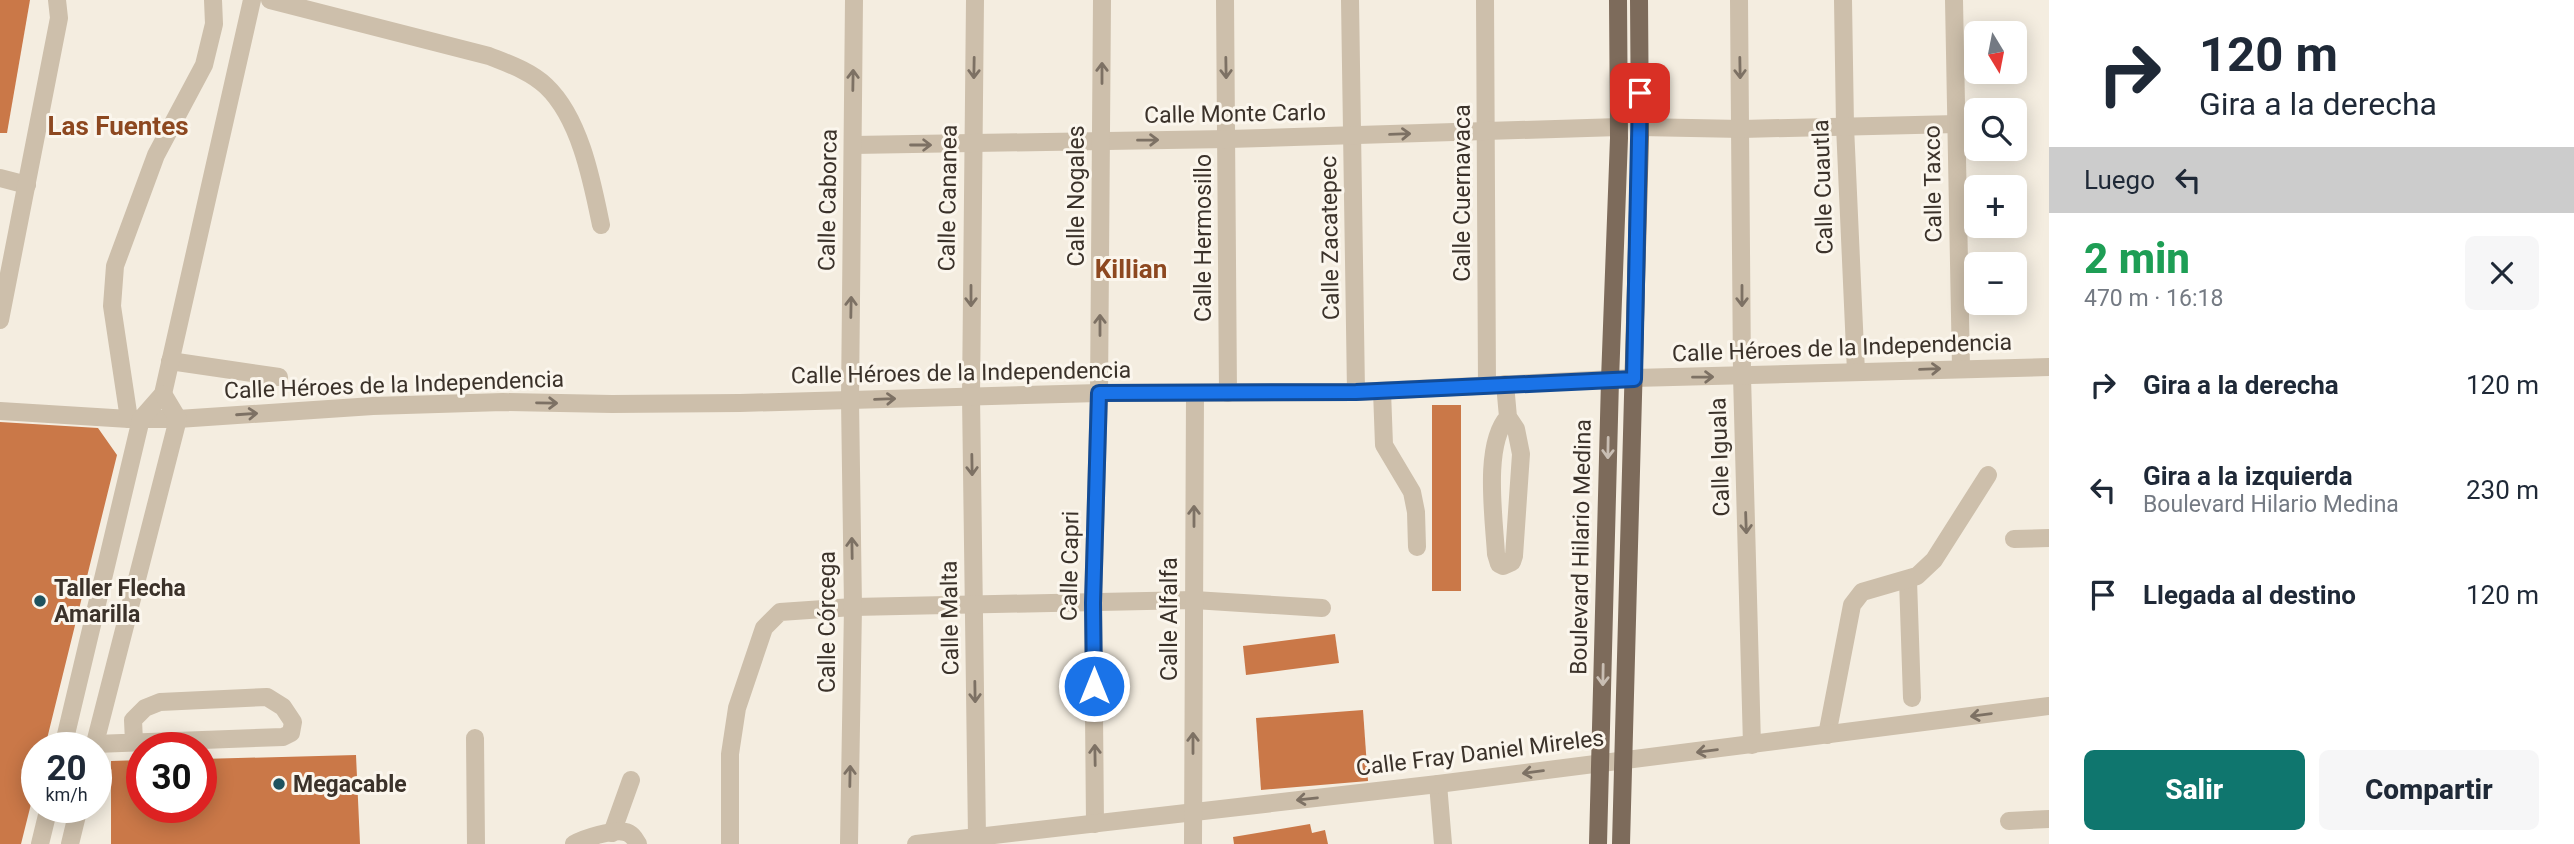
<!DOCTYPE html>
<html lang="es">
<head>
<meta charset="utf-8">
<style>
	body { margin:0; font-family:Roboto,sans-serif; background:#f6f6f7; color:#1f2937; height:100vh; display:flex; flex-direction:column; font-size:26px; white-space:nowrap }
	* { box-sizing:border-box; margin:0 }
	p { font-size:23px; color:#747a83 }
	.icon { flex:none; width:38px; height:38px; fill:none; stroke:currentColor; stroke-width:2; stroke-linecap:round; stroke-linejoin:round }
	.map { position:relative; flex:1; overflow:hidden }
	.sheet { display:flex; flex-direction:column; background:#fff; width:525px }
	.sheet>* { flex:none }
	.banner { background:#fff; color:#1f2937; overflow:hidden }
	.needle { width:46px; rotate:170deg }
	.buttons { position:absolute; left:1964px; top:21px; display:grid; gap:14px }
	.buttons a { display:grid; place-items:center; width:63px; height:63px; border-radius:10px; background:#fff; box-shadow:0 4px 18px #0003; font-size:35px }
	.speed { position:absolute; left:21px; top:732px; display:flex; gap:14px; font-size:35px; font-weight:700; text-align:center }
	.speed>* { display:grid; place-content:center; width:91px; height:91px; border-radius:50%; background:#fff; box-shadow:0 4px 18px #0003; line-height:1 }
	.speed small { font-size:18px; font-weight:400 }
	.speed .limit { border:10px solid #d22; background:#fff; color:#111 }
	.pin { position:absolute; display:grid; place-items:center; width:60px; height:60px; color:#fff; margin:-30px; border-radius:14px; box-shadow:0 4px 10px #0006 }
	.me { position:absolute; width:77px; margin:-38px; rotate:0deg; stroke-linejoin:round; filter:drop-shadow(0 0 5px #0008) }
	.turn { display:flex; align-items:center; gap:24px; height:147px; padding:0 35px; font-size:32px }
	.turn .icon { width:91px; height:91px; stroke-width:2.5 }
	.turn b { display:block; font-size:49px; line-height:60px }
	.then { display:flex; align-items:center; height:66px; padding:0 35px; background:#0003; gap:14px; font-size:26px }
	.round { display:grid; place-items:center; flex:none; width:74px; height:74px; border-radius:10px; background:#f6f6f7 }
	.overview { display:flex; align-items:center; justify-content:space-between; height:119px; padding:0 35px }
	h1 { font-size:42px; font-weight:800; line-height:52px; color:#1e9e55 }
	.primary-button { display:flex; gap:14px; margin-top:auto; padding:14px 35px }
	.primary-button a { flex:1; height:80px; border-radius:10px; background:#0f766e; color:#fff; font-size:28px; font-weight:800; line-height:80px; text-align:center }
	.primary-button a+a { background:#f6f6f7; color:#1f2937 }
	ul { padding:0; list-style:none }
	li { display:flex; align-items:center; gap:21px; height:105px; padding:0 35px }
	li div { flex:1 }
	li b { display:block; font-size:26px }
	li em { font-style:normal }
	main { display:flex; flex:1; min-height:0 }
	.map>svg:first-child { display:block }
	.building { fill:#ca7848 }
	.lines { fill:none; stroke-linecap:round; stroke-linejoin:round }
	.minor { stroke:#cdbfab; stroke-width:18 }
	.major { stroke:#7d6b5b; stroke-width:18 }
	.oneway { stroke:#7d7164 }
	.oneway2 { stroke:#c9beb3 }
	.route-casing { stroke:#114b97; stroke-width:18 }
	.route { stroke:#1a73e8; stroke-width:12 }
	.poi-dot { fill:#1e525e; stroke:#fbf6ed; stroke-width:2.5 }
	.labels { text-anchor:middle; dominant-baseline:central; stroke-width:6; stroke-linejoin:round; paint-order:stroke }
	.street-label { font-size:23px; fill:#3b322a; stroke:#fbf6ed }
	.poi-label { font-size:23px; font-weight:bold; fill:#3b322a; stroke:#fbf6ed; text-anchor:start }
	.quarter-label { font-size:26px; font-weight:bold; fill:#8d4820; stroke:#fbf6ed }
</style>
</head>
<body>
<main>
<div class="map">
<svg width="2049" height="844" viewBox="0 0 2049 844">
	<rect width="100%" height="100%" fill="#f4ede0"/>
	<g class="building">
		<polygon points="0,0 30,0 7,133 0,133"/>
		<rect x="1432" y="405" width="29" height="186"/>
		<polygon points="0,422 98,428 117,455 45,747 37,747 37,780 21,844 0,844"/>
		<polygon points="1335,634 1339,663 1246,675 1243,646"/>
		<polygon points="1363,710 1368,781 1261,790 1256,718"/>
		<polygon points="356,755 360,844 111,844 111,761 142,760 142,807 201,807 201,759"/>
		<polygon points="1310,824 1312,833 1325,830 1328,844 1234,844 1233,837"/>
	</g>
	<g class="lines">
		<g class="minor">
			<path d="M270 0 489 56C509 64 530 71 546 86 580 118 592 181 601 225"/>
			<polyline points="975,0 971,396 977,838"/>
			<polyline points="1225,0 1228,393"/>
			<polyline points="1350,0 1356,392"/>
			<polyline points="1485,0 1487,385"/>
			<polyline points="1739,0 1742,376 1752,745"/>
			<polyline points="1843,0 1845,126 1856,372"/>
			<polyline points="1954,0 1961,368"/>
			<polyline points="1640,127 1742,129 1957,124"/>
			<polyline points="853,145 1228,139 1619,127"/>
			<polyline points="0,178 27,185"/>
			<polyline points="0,320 59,18 57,0"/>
			<polyline points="170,361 279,377"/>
			<path d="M1505 384 1508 417 1516 429 1521 454 1514 556 1512 562 1503 566 1499 564 1496 554C1494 518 1483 444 1508 417"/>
			<polyline points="1382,391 1384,445 1412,492 1416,512 1417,547"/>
			<polyline points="0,411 129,419 178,419 373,406 503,402 612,404 740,403 1099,393 1356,392 1634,378 2049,367"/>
			<polyline points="129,419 112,306 115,266 156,155 204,65 214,24 213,0"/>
			<polyline points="2014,539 2049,538"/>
			<polyline points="1908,580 1912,698"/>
			<polyline points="1827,735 1852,605 1862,592 1917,576 1934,560 1988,475"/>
			<polyline points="475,738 476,844"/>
			<polyline points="95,744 283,737 291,733 293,722 283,707 267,697 160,702 145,708 133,720 134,742"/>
			<polyline points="63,747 141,419 163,394 252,0"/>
			<polyline points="94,747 178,419 163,394"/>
			<polyline points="1438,784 1443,844"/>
			<polyline points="2009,821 2049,819"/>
			<polyline points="1095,824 1093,603 1099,393 1102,0"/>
			<polyline points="612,833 631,780"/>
			<polyline points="40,844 49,807"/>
			<polyline points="70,844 79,807"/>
			<path d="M574 844C584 838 614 829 625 832 632 833 635 839 638 844"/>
			<polyline points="730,844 730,754 737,708 764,628 780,612 853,607 1194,600 1322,608"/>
			<polyline points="849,844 853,607 850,400 854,0"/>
			<polyline points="916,844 1438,784 2049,706"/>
			<polyline points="1193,844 1195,394"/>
		</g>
		<g class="major">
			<polyline points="1598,844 1610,380 1619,138 1618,0"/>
			<polyline points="1621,844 1640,136 1639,0"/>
		</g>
	</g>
	<defs><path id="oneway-shaft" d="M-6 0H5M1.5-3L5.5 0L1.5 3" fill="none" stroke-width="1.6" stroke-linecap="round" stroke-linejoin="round" transform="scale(1.75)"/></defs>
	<g class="oneway">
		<use href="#oneway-shaft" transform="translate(974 68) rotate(91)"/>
		<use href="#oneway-shaft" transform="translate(1226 68) rotate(89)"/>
		<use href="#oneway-shaft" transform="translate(1740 68) rotate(89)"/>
		<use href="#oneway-shaft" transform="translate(1102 73) rotate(-90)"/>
		<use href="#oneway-shaft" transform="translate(853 80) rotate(-89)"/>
		<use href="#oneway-shaft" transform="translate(1400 134) rotate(-2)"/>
		<use href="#oneway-shaft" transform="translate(1148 140) rotate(-1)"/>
		<use href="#oneway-shaft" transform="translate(921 145)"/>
		<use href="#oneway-shaft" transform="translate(971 296) rotate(90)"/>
		<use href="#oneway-shaft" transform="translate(1742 296) rotate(90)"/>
		<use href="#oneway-shaft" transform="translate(851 307) rotate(-89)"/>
		<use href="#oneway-shaft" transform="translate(1100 325) rotate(-90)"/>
		<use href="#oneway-shaft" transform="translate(1930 369) rotate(-2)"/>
		<use href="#oneway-shaft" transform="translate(1703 377) rotate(-1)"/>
		<use href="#oneway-shaft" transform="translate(885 399) rotate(-2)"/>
		<use href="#oneway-shaft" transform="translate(547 403) rotate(1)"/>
		<use href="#oneway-shaft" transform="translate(247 414) rotate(-4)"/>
		<use href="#oneway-shaft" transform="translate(972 465) rotate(89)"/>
		<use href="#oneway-shaft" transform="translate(1194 516) rotate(-90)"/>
		<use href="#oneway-shaft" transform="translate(1746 523) rotate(88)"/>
		<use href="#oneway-shaft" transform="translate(852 548) rotate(-91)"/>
		<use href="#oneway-shaft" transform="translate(975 692) rotate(89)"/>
		<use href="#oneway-shaft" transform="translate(1981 715) rotate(172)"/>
		<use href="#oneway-shaft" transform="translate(1193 743) rotate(-90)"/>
		<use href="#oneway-shaft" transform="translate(1707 751) rotate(173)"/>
		<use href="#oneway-shaft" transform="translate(1095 755) rotate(-91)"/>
		<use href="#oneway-shaft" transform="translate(1533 772) rotate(173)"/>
		<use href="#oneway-shaft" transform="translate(850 776) rotate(-89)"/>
		<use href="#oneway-shaft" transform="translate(1307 799) rotate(174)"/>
	</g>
	<g class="oneway2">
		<use href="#oneway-shaft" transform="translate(1608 448) rotate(91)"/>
		<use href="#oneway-shaft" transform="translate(1603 675) rotate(91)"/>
	</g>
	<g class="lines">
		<g class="route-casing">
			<polyline id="route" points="1094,686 1093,603 1099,393 1356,392 1634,379 1640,93"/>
		</g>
		<use href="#route" class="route"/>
	</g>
	<g class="poi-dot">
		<circle cx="40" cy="601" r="7"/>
		<circle cx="279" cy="784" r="7"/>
	</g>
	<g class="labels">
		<g class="street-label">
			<text transform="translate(1235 114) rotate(-1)">Calle Monte Carlo</text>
			<text transform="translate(1933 184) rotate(-91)">Calle Taxco</text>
			<text transform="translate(1823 187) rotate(-92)">Calle Cuautla</text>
			<text transform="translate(1462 193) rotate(-90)">Calle Cuernavaca</text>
			<text transform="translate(1076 196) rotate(-90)">Calle Nogales</text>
			<text transform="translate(948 198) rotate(-89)">Calle Cananea</text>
			<text transform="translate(828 200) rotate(-89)">Calle Caborca</text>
			<text transform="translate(1203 238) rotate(-90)">Calle Hermosillo</text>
			<text transform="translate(1330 238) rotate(-91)">Calle Zacatepec</text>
			<text transform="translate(1842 348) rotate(-2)">Calle Héroes de la Independencia</text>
			<text transform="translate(961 373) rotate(-1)">Calle Héroes de la Independencia</text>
			<text transform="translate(394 385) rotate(-2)">Calle Héroes de la Independencia</text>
			<text transform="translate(1720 457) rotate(-92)">Calle Iguala</text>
			<text transform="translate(1581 547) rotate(-89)">Boulevard Hilario Medina</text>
			<text transform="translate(1070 566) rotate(-89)">Calle Capri</text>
			<text transform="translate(950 618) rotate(-91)">Calle Malta</text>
			<text transform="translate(1169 619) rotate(-90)">Calle Alfalfa</text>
			<text transform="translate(827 622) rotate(-90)">Calle Córcega</text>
			<text transform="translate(1480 753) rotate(-7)">Calle Fray Daniel Mireles</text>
		</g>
		<g class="poi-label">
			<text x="54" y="588">Taller Flecha<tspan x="54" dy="26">Amarilla</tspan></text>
			<text x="293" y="784">Megacable</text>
		</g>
		<g class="quarter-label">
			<text x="118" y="126">Las Fuentes</text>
			<text x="1131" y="269">Killian</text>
		</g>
	</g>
</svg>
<div class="buttons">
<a><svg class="needle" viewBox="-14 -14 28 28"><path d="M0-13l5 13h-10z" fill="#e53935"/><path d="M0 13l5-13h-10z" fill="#747a83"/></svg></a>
<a><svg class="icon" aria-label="search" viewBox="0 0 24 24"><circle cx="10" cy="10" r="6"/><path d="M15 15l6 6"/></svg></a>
<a>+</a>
<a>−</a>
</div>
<div class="speed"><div>20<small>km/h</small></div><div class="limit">30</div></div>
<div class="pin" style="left:1640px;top:93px;background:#d93025"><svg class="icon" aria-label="arrive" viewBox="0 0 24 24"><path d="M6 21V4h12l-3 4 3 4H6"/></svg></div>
<svg class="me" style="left:1094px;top:686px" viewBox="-20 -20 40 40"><circle r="17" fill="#1a73e8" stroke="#fff" stroke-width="3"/><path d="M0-11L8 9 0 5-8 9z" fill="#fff"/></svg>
</div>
<section class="sheet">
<div class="banner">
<div class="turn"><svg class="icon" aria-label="right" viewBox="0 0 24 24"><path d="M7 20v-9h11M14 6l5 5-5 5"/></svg><div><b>120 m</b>Gira a la derecha</div></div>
<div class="then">Luego<svg class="icon" aria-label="left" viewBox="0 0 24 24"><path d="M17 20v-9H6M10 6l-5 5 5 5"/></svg></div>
</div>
<div class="overview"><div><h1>2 min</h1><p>470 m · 16:18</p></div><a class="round"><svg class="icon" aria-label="close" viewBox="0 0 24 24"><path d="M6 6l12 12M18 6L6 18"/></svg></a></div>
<ul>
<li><svg class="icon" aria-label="right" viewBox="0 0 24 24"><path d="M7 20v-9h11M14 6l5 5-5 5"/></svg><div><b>Gira a la derecha</b></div><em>120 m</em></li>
<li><svg class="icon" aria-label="left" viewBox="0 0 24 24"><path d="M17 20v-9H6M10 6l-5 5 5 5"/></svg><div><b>Gira a la izquierda</b><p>Boulevard Hilario Medina</p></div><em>230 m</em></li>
<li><svg class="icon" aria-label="arrive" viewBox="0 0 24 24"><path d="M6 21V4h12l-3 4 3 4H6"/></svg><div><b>Llegada al destino</b></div><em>120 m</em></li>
</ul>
<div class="primary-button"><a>Salir</a><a>Compartir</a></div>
</section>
</main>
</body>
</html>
